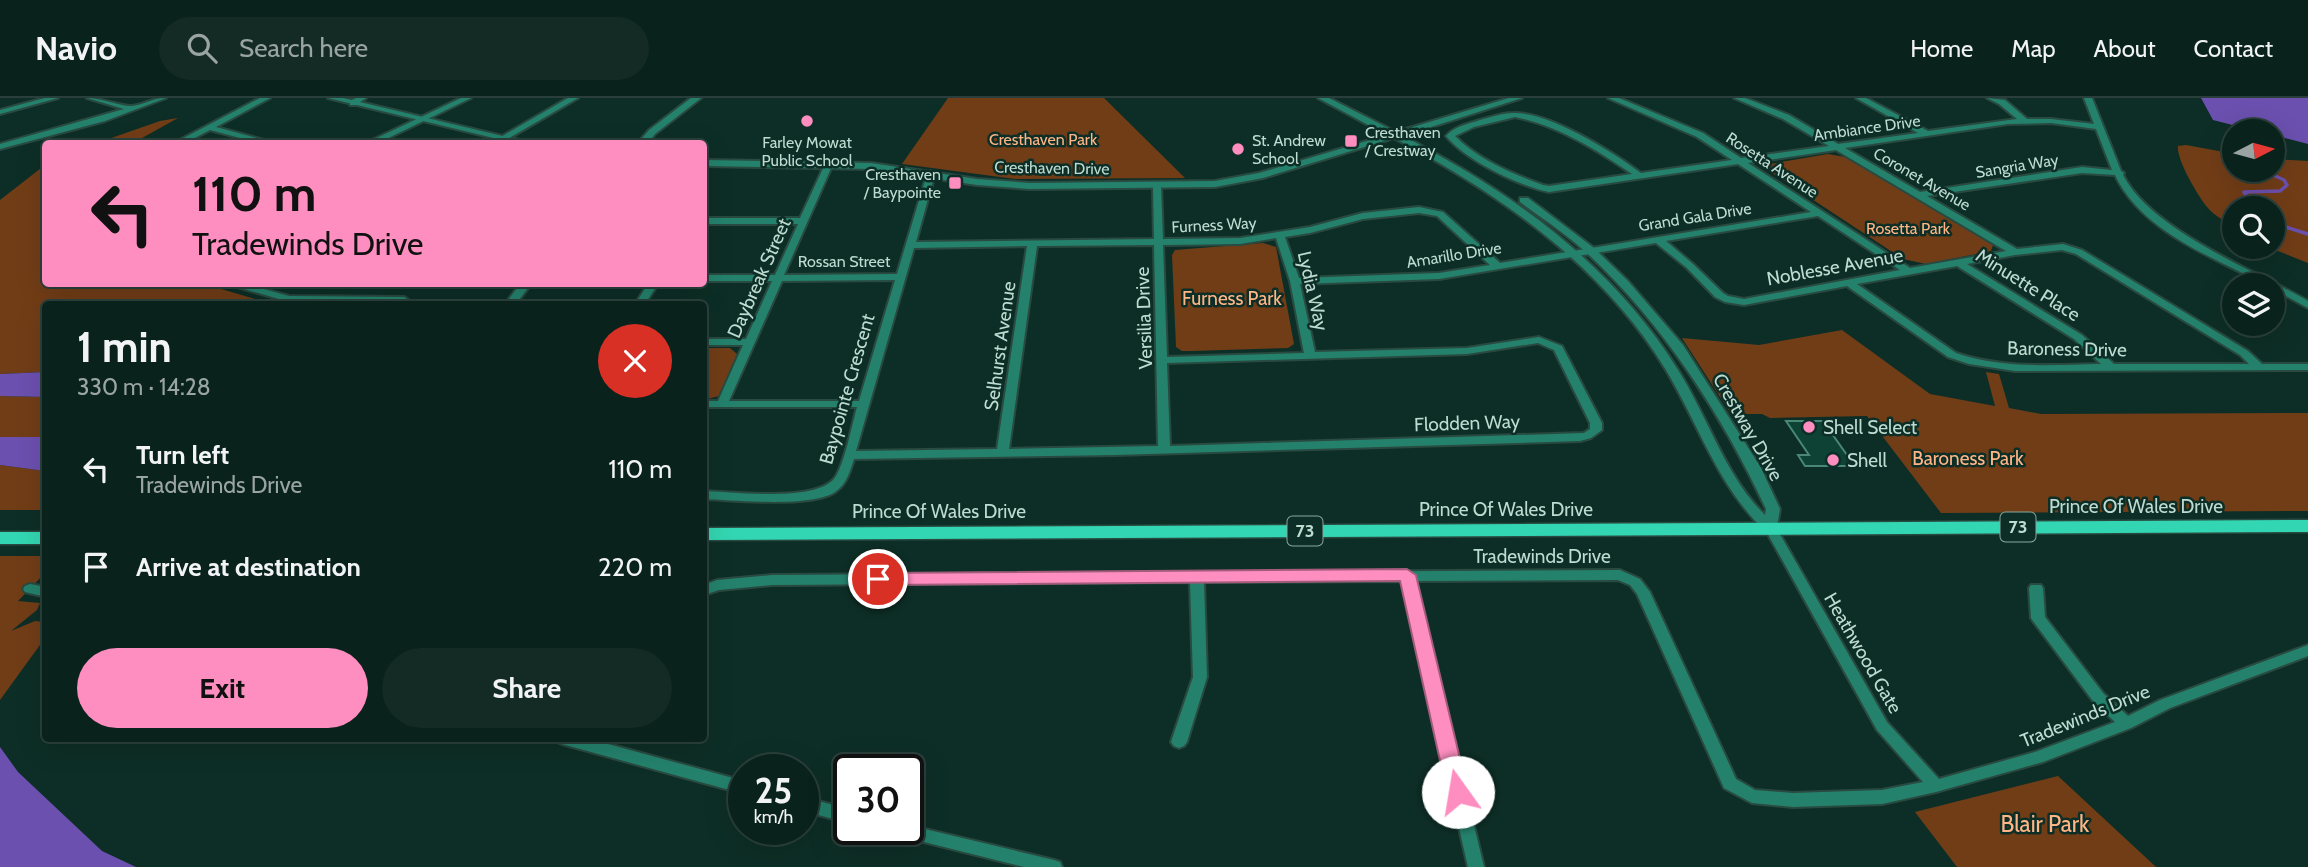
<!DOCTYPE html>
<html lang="en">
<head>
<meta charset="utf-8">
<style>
	body { margin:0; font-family:Cabin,sans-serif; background:#132a25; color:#f1f3f6; height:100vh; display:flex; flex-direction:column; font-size:26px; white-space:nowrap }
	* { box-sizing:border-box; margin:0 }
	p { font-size:23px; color:#99a4a3 }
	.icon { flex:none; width:38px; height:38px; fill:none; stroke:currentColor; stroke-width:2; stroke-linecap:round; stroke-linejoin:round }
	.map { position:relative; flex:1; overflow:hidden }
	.side { position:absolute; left:42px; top:203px; width:665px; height:441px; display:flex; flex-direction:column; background:#0a221c; border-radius:7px; box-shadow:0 7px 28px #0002,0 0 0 2px #2a3f3b }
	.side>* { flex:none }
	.hud { position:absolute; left:42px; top:42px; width:665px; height:147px; border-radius:7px; box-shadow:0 7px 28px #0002,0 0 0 2px #2a3f3b; background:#fd8ebf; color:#111; overflow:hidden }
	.needle { width:46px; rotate:84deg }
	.fabs { position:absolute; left:2222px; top:21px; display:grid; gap:14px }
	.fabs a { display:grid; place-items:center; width:63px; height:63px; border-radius:50%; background:#0a221c; box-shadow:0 7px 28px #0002,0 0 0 2px #2a3f3b; font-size:35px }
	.speed { position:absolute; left:728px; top:656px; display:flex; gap:14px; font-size:35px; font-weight:700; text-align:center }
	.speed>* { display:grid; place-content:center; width:91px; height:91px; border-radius:50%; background:#0a221c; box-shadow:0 7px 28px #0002,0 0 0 2px #2a3f3b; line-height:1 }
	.speed small { font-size:18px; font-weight:400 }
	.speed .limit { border:4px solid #111; border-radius:10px; background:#fff; color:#111 }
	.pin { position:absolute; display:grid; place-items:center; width:60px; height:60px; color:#fff; margin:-30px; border:4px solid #fff; border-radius:50%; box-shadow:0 2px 7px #0007 }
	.me { position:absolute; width:77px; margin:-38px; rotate:347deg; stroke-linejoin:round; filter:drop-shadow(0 0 5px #0008) }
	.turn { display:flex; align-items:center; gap:24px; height:147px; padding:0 35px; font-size:32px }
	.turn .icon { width:91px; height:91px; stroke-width:2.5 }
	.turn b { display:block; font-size:49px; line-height:60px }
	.round { display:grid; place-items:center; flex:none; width:74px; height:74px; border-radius:37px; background:#132a25 }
	.overview { display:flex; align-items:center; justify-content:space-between; height:119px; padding:0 35px }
	h1 { font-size:42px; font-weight:700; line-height:52px }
	.action { display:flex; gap:14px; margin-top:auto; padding:14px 35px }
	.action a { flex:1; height:80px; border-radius:42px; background:#fd8ebf; color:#111; font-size:28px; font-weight:700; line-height:80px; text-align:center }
	.action a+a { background:#132a25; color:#f1f3f6 }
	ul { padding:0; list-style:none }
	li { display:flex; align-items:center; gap:21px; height:98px; padding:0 35px }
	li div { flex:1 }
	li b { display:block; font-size:26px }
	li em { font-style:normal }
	header { display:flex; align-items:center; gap:42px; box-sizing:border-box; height:98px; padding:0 35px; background:#0a221c; border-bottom:2px solid #2a3f3b }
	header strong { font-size:33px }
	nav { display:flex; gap:38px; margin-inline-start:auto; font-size:24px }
	.search { width:490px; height:63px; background:#132a25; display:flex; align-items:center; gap:18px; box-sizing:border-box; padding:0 24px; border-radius:38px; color:#99a4a3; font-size:26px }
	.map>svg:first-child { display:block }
	.green { fill:#713d17 }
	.water { fill:#6b50af }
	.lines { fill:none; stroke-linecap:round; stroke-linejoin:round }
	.stream { stroke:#6b50af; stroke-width:3.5 }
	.building { fill:#0d4235; stroke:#4a8776; stroke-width:2 }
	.minor-casing { stroke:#294a41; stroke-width:4 }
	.tertiary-casing { stroke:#294a41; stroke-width:4 }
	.primary-casing { stroke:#294a41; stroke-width:3 }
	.minor { fill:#24826c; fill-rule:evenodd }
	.tertiary { fill:#24826c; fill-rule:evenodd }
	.primary { fill:#33d6b2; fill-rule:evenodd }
	.route { fill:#fd8ebf; stroke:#a45c7c; stroke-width:2 }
	.poi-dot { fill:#fd8ebf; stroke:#0d2e26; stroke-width:2.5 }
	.labels { text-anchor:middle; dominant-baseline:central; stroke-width:5; stroke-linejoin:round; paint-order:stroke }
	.far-street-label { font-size:16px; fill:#bddbd1; stroke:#0d2e26 }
	.far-poi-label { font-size:16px; fill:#bddbd1; stroke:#0d2e26; text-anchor:start }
	.far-park-label { font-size:16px; fill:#ffb586; stroke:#0d2e26 }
	.shield { fill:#0d2e26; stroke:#88a79e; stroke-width:2 }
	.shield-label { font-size:18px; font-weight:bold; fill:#bddbd1 }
	.street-label { font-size:19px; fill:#bddbd1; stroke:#0d2e26 }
	.park-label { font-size:19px; fill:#ffb586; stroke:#0d2e26 }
	.poi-label { font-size:19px; fill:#bddbd1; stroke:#0d2e26; text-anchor:start }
	.near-park-label { font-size:23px; fill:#ffb586; stroke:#0d2e26 }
</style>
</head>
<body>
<header>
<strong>Navio</strong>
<div class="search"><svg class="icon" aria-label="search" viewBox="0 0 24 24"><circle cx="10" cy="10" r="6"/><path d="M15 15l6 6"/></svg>Search here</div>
<nav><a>Home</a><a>Map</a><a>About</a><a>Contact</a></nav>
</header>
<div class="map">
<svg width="2308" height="769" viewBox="0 0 2308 769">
	<rect width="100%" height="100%" fill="#0d2e26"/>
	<g class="green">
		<polygon points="948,0 1104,0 1185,80 1015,81 902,66"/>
		<polygon points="178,20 135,44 148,45 97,45 160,23"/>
		<path d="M2186 47 2235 56V72H2273V61L2308 63V165L2268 149H2273V110H2235V130C2226 124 2215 118 2208 110 2199 100 2176 61 2178 48Z"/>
		<polygon points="1828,56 1845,59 1993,147 1991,153 1926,166 1903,161 1763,69 1764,67"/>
		<polygon points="45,67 46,186 204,186 272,206 46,206 45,274 0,276 0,102"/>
		<polygon points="1263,145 1276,149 1294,246 1288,250 1191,253 1182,253 1176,249 1172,157 1175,152"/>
		<polygon points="1842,232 1930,296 1995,308 1986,274 1999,276 2009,310 2041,316 2308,315 2308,413 1941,415 1867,318 1770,320 1762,316 1731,316 1682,240 1759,247"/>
		<polygon points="704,250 730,250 737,256 719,298 704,302"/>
		<polygon points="0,298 45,299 45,339 0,339"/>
		<polygon points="0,367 45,373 45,412 0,412"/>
		<polygon points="0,458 46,458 45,475 18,503 40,505 37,512 11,533 35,523 45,524 45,540 0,602"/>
		<polygon points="2058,678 2156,769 1957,769 1915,714"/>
	</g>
	<g class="water">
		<polygon points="2201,0 2308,0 2308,46 2273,37 2273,33 2256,33 2213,22"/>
		<polygon points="45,274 45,299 0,298 0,276"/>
		<polygon points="0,339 45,339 45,373 0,367"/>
		<polygon points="0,649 18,674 102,753 136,769 0,769"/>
	</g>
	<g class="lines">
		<g class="stream">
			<polyline points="2233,51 2235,53"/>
			<polyline points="2254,110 2244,94 2280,93 2287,87 2284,82 2262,72"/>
			<polyline points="2273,125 2308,136"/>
		</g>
	</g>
	<polygon class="building" points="1786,323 1823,323 1847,357 1860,357 1869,368 1805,368 1798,357 1809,357"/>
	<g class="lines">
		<g class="minor-casing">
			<g id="minor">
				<polygon points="45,0 58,0 0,16 0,12"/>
				<path d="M87 0C102 0 122 9 132 8 144 7 152 0 166 0L105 23 0 51V46L124 11Z"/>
				<polygon points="260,0 270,0 216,29 279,46 263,46 210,32 183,46 172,46"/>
				<polygon points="356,0 366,0 356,7 350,7 350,3"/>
				<polygon points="461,0 471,0 376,46 364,46"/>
				<polygon points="568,0 578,0 506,42 499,40"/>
				<path d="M1608 0H1619L1703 35 1741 60 1829 48 1783 21 1734 0H1745L1789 17 1838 46 1918 35 1856 0H1866L1928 33 2017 21 1999 6 1987 0 2005 2 2027 21H2051L2094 26 2084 0H2092L2121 73 2124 75 2123 77C2151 132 2254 172 2308 203V210L2273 191V187H2266C2213 159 2142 134 2115 77L2082 75 1927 98 2017 151 2063 146 2082 152 2248 253 2262 266H2308V272L2015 273 1969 266 1948 259 1847 188 1744 207 1725 204 1715 199 1687 170 1656 145 1439 181 1300 186 1315 254 1467 250 1539 239 1562 248 1602 325V332L1591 340 1580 343 1115 357 854 361C850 373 847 386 835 394 811 410 734 402 704 401V393C733 394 821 405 836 378 845 363 852 327 857 309H704V303H718L743 247H704V241H746L772 183H704V177H775L798 126H704V120H800L825 66 832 68 784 177 897 176 927 76 931 73 935 76 916 144 1154 141 1153 88 1157 85 1161 88 1163 141 1240 140 1310 129 1363 115 1419 109 1443 114 1500 165 1811 114 1738 66 1549 94C1517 87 1467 63 1446 38 1455 28 1468 26 1480 22 1491 19 1502 15 1513 15 1550 14 1611 53 1641 75L1732 62 1697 39ZM1515 19C1557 27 1597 52 1632 76L1549 88 1543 87C1513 76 1477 61 1455 38L1474 29ZM2051 25 2096 31 2112 72 2082 69 1920 94 1845 50 2008 26ZM1836 52 2006 153 1910 170 1748 65ZM1419 115 1437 118 1490 167 1439 175 1299 180 1285 139 1310 135 1363 121ZM1818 118 1900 172 1744 201 1728 198 1723 195 1693 166 1666 143ZM1276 140 1290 183 1304 255 1167 259 1163 147 1240 146ZM1154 147 1158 348 1009 351 1037 148ZM1027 148 997 351 856 353 914 150ZM2062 152 2076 156 2240 257 2249 266H2114L2082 237 1967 166 2015 157ZM1957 168 2074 241 2101 266C2053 267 2002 271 1956 255L1857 186ZM895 182 859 303H729L782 183ZM1538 245 1554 252 1590 325V331L1584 335 1170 348 1167 265 1467 256Z"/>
				<polygon points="232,186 246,186 289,198 404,199 414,206 391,204 289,204 234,188"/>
				<polygon points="648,186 658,186 645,206 635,206"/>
				<polygon points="1771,427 1777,431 1887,624 1939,681 2035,654 2115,624 2093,603 2033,523 2031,520 2029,490 2031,487 2041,487 2043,490 2045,519 2103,595 2128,618 2160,602 2308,547 2308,558 2170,610 2131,630 2043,664 1936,694 1882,706 1793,709 1752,705 1724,690 1637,496 1630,487 1618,482 1415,483 1484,769 1468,769 1402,483 1204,484 1207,579 1187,644 1184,648 1179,650 1174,648 1171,644 1193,579 1190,484 772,487 719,492 704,497 704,487 717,482 772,477 1620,472 1640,481 1650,494 1736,681 1755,692 1793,695 1882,692 1923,684 1877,632 1765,431"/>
				<polygon points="30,486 46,489 46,499 25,494 23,491 25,488"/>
				<polygon points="555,640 586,640 744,683 744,696 562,646 557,644"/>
				<polygon points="803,699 849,711 849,725 803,713"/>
				<polygon points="908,727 1054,762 1060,764 1062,769 1024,769 896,737 894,732 908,732"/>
			</g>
		</g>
		<g class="tertiary-casing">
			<g id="tertiary">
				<polygon points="328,0 343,0 536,46 518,46"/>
				<polygon points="691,0 701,0 655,36 647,46 637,46 649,32"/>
				<path d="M1318 0H1329L1396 34 1509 0H1522L1403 38C1512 94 1613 167 1678 272 1708 319 1725 378 1765 417L1766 411C1723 318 1663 226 1589 157 1568 137 1543 121 1520 104V100H1528L1594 150 1628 183 1683 247 1761 370 1780 411 1776 434H1766C1717 387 1700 329 1666 272 1603 168 1500 96 1394 40L1263 80 1215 89 1030 91 977 87 871 71 704 68V62L871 65 977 81 1030 85 1215 83 1259 75 1387 37Z"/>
				<polygon points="520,186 531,186 516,206 505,206"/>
			</g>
		</g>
		<g class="primary-casing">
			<g id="primary">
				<polygon points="2308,422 2308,434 704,442 704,430"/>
				<rect x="0" y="434" width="46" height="12"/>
			</g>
		</g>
		<use href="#minor" class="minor"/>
		<use href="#tertiary" class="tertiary"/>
		<use href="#primary" class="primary"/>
	</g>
	<polygon class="route" points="1407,471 1416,477 1468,694 1465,700 1458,702 1450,700 1447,694 1400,483 878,487 870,481 878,475"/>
	<g class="poi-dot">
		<circle cx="807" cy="23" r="7"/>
		<rect x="1344" y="36" width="14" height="14" rx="3.5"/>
		<circle cx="1238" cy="51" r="7"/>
		<rect x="948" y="78" width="14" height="14" rx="3.5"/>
		<circle cx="1809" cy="329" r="7"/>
		<circle cx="1833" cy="362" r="7"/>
	</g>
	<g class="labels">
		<g class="far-street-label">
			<text transform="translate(1867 30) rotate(-8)">Ambiance Drive</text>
			<text transform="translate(1772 67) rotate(33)">Rosetta Avenue</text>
			<text transform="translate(2017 68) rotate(-9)">Sangria Way</text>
			<text transform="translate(1052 70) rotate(1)">Cresthaven Drive</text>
			<text transform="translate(1922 81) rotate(30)">Coronet Avenue</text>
			<text transform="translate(1695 119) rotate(-9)">Grand Gala Drive</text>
			<text transform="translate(1214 127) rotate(-3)">Furness Way</text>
			<text transform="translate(1454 157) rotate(-9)">Amarillo Drive</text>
			<text x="844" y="163">Rossan Street</text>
		</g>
		<g class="far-poi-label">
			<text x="1365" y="34">Cresthaven<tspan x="1365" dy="18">/ Crestway</tspan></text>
			<text x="1252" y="42">St. Andrew<tspan x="1252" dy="18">School</tspan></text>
			<text x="807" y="44" text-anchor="middle">Farley Mowat<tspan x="807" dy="18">Public School</tspan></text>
			<text x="941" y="76" text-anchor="end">Cresthaven<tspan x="941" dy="18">/ Baypointe</tspan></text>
		</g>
		<g class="far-park-label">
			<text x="1043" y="41">Cresthaven Park</text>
			<text x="1908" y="130">Rosetta Park</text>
		</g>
		<g class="shield">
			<rect x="2000.5" y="414.5" width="35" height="29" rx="5"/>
			<rect x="1287.5" y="418.5" width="35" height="29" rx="5"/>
		</g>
		<g class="shield-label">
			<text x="2018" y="429">73</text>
			<text x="1305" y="433">73</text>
		</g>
		<g class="street-label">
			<text transform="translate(1835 169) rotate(-10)">Noblesse Avenue</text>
			<text transform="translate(759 180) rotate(-66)">Daybreak Street</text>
			<text transform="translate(2028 187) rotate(32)">Minuette Place</text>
			<text transform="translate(1313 193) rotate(77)">Lydia Way</text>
			<text transform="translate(1144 220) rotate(-92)">Versilia Drive</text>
			<text transform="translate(1000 248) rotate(-82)">Selhurst Avenue</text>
			<text transform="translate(2067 251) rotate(1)">Baroness Drive</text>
			<text transform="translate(847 291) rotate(-74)">Baypointe Crescent</text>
			<text transform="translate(1467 325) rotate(-2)">Flodden Way</text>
			<text transform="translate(1748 329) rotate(60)">Crestway Drive</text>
			<text x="2136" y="408">Prince Of Wales Drive</text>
			<text x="1506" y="411">Prince Of Wales Drive</text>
			<text x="939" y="413">Prince Of Wales Drive</text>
			<text x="1542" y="458">Tradewinds Drive</text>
			<text transform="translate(1863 555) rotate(60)">Heathwood Gate</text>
			<text transform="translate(2085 618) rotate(-22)">Tradewinds Drive</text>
		</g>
		<g class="park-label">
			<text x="1232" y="200">Furness Park</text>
			<text x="1968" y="360">Baroness Park</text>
		</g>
		<g class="poi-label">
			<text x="1823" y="329">Shell Select</text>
			<text x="1847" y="362">Shell</text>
		</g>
		<g class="near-park-label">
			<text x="2045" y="726">Blair Park</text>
		</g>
	</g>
</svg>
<div class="fabs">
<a><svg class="needle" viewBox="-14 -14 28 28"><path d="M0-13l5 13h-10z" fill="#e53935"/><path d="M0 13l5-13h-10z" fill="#99a4a3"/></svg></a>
<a><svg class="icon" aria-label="search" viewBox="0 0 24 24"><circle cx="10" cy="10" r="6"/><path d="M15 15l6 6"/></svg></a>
<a><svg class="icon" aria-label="layers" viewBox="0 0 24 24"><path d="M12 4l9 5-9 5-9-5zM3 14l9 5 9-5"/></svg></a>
</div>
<div class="speed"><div>25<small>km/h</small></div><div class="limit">30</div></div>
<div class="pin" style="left:878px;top:481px;background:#d93025"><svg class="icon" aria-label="arrive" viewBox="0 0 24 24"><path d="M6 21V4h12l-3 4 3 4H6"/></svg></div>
<svg class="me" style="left:1458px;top:694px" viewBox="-20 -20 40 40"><circle r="19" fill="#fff"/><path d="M0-13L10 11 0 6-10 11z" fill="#fd8ebf"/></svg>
<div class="hud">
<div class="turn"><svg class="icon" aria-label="left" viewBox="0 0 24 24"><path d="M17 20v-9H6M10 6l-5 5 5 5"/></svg><div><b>110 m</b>Tradewinds Drive</div></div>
</div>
<section class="side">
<div class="overview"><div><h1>1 min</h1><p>330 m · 14:28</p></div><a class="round" style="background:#d93025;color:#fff"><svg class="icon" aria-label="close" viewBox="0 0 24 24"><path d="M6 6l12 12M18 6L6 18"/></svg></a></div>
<ul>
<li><svg class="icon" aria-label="left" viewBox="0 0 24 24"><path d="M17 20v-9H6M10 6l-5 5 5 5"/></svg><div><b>Turn left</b><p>Tradewinds Drive</p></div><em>110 m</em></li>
<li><svg class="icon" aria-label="arrive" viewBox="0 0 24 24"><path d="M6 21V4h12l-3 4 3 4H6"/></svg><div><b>Arrive at destination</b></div><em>220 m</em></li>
</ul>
<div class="action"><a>Exit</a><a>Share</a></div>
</section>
</div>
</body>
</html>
